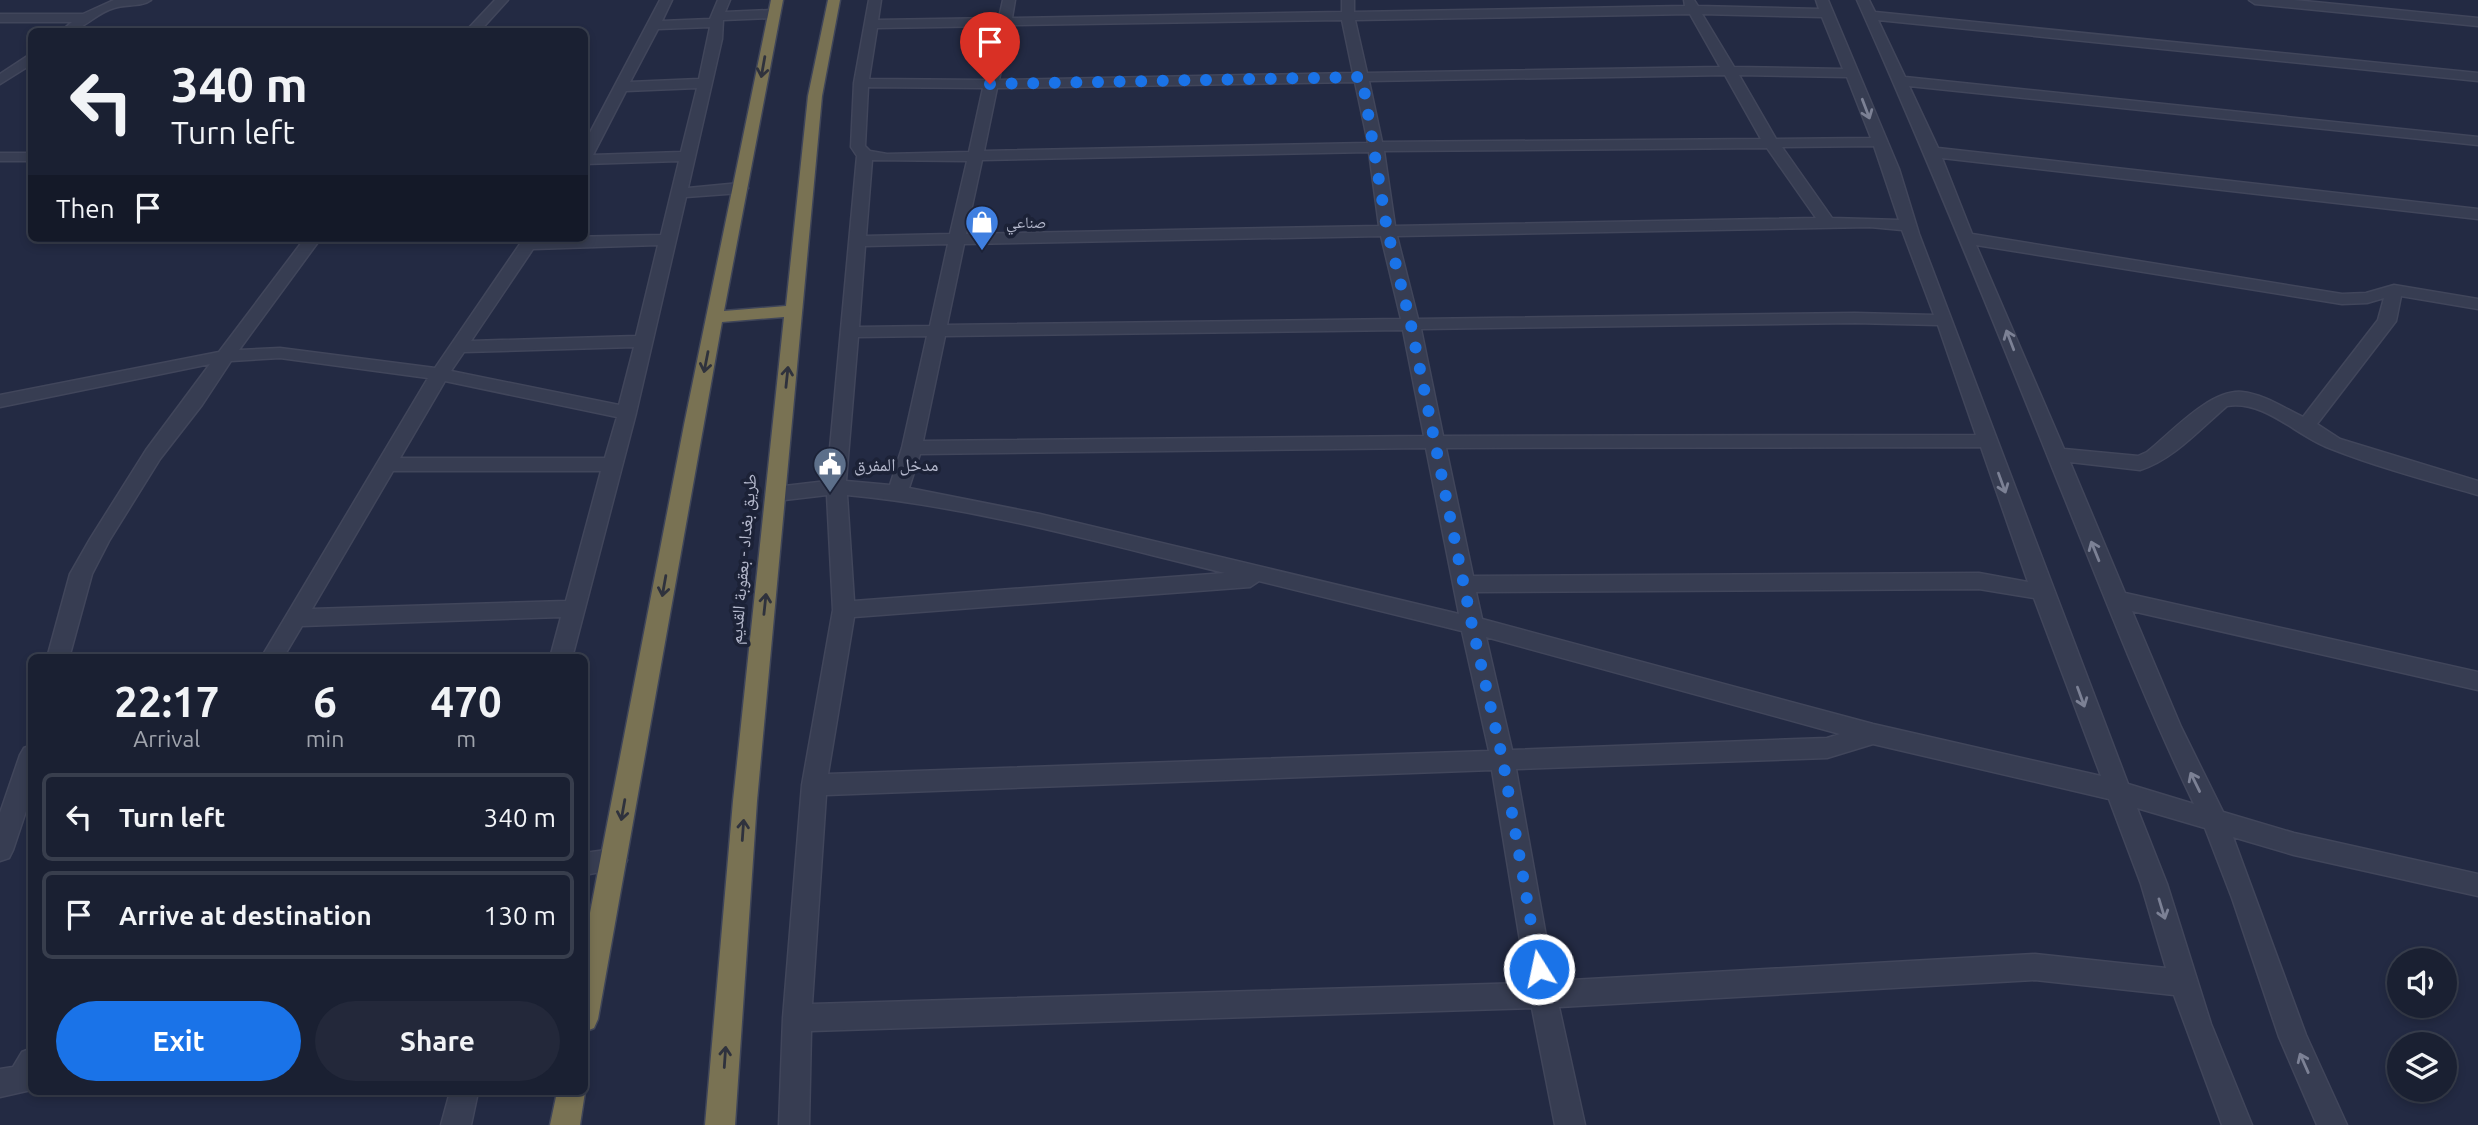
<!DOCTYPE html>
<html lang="en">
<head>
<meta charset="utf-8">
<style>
	body { margin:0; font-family:Ubuntu,"Noto Naskh Arabic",sans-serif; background:#23283a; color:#f1f3f6; height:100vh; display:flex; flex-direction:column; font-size:26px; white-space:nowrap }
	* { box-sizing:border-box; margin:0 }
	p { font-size:23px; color:#9fa3ac }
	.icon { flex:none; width:38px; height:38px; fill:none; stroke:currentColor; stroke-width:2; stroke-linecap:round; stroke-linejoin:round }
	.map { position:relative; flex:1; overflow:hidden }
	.panel { position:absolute; left:28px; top:654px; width:560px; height:441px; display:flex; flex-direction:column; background:#1a2032; border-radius:10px; box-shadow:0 4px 10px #0003,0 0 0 2px #383e4d }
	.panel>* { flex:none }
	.top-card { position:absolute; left:28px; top:28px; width:560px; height:214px; border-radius:10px; box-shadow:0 4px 10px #0003,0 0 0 2px #383e4d; background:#1a2032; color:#f1f3f6; overflow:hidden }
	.controls { position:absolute; left:2387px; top:948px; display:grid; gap:14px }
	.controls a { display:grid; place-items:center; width:70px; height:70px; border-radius:50%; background:#1a2032; box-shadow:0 4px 10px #0003,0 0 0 2px #383e4d; font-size:35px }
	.pin { position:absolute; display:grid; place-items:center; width:60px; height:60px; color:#fff; margin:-72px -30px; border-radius:50% 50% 50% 0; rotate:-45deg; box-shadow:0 0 7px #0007 }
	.pin .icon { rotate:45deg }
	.me { position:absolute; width:77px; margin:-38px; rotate:350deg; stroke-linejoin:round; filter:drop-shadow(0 0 5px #0008) }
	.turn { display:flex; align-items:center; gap:24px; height:147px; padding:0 28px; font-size:32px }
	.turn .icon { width:91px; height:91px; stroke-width:2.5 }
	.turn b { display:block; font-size:49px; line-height:60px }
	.then { display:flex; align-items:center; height:66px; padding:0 28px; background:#0003; gap:14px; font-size:26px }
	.eta { display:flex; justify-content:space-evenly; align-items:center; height:119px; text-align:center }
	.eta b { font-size:42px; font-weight:700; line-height:49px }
	.cta { display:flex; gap:14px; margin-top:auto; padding:14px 28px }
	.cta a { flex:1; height:80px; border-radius:42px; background:#1a73e8; color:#fff; font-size:28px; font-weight:700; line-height:80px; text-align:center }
	.cta a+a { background:#23283a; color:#f1f3f6 }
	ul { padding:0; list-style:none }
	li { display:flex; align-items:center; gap:21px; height:88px; margin:0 14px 10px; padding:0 14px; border:4px solid #383e4d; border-radius:10px }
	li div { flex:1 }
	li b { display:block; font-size:26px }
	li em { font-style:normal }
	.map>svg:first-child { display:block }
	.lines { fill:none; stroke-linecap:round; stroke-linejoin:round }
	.minor-casing { stroke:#41465b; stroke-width:3 }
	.highway-casing { stroke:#3f4559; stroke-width:3 }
	.minor { fill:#373d52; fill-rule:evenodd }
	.highway { fill:#797253; fill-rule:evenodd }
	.oneway { stroke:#2f323d }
	.oneway2 { stroke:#7c8195 }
	.route { stroke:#1a73e8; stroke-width:12; stroke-dasharray:0 21.6 }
	.labels { text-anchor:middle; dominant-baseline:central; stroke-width:7; stroke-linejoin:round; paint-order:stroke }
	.far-poi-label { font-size:16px; fill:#b4b8cc; stroke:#1c2237; text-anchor:start }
	.poi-label { font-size:18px; fill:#b4b8cc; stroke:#1c2237; text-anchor:start }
	.street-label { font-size:18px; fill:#b4b8cc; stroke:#1c2237 }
</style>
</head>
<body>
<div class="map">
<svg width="2478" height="1125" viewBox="0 0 2478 1125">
	<rect width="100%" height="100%" fill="#232a43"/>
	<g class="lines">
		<g class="minor-casing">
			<g id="minor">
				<path d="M114 0H151C142 7 126 4 114 8 91 15 85 32 60 32L72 22H0V14H83Z"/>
				<polygon points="495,0 508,0 479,32 465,32"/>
				<path d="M660 0H672L662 21 710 19 718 0H730L725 12 772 10 778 14 772 18 723 20 722 39 688 188 740 183 748 188 740 193 686 197 636 413 572 658H550L561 617 302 626 283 658H261L428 378 280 358 231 361 202 405 160 459 109 541 92 574 69 658H47L70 574 90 539 146 450 210 364 0 407V395L219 352 305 238H321L239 350 280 348 435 368 524 238 661 235 679 161 584 164V144ZM710 27 699 79 630 82 658 29ZM697 88 681 152 593 155 626 91ZM658 245 636 336 471 341 533 249ZM634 347 619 405 451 371 464 352ZM445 381 617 417 605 458H400ZM393 471H601L566 601 312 609Z"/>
				<path d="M869 0H881L878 20 999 18 1003 0H1015L1012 18 1342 12V0H1354V12L1685 6 1684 0H1694L1698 6 1819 9 1816 0H1828L1899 169 1919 234 2128 784 2194 804C2143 698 2102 590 2058 482 1994 322 1928 159 1857 0H1869L1875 12 2478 73V81L1878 20 1905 77 2478 137V145L1909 86 1938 148 2478 209V219L1942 158 1972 234 2342 294 2366 293 2394 285 2478 299V309L2401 296 2396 321 2317 424 2340 439 2478 481V495C2429 481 2377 467 2329 448 2295 435 2265 400 2227 406 2201 428 2173 460 2140 470L2070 462 2125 593 2478 672V690L2132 611 2181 727 2223 812 2294 833 2478 874V896L2294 855 2233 837 2306 1035 2347 1125H2317L2279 1037 2232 898 2205 828 2137 808 2167 884 2211 1024 2252 1125H2222L2174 995 2035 980 1559 1007 1585 1125H1555L1532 1008 811 1031 809 1125H779L783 1018 802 785 833 610 827 495 776 501 769 499 766 494 769 489 776 487 827 481 857 156 851 147 854 83ZM1690 14 1720 67 1367 73 1355 20ZM1702 14 1822 17 1843 69 1734 67ZM1342 20 1353 73 999 80 1010 25ZM997 26 985 80 869 79 877 28ZM1725 75 1761 139 1382 142 1369 81ZM1739 75 1847 77 1871 138 1776 139ZM1355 82 1368 143 984 151 997 88ZM868 87 983 88 969 152 887 154 870 151 865 146ZM1874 146 1899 220 1832 218 1782 147ZM1767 148 1816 218 1395 226 1384 151ZM1369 152 1379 226 966 234 982 160ZM872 160 967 161 950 234 866 236ZM1870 227 1902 230 1934 315 1855 313 1418 319 1397 236ZM1381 236 1401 319 947 325 964 244ZM948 244 930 326 859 327 865 246ZM1976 245 2342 304 2367 303 2384 298 2378 320 2303 417C2284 408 2263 394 2242 392 2210 389 2171 433 2147 452L2138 456 2064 449ZM1855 323 1938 325 1976 435 1443 436 1421 329ZM1403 330 1424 436 923 441 945 336ZM927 336 902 448 890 485 846 481 858 337ZM1981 447 2028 582 1979 573 1473 576 1446 448ZM1426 448 1459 614 1040 514 909 488 920 454ZM847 495C975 507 1100 543 1225 573L854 601ZM1259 581 1462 631 1489 751 828 774 854 617 1250 587ZM1979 589 2034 598 2101 776 1873 724 1482 619 1476 592ZM1486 637 1840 734 1827 738 1512 750ZM1873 744 2109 799 2141 884 2166 968 2035 954 1554 981 1516 769 1827 758ZM1492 770 1527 983 812 1004 826 795Z"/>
				<polygon points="2249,0 2294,0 2478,18 2478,26 2255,4"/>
				<polygon points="32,53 32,64 0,84 0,74"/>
				<rect x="0" y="153" width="32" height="8"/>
				<polygon points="32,745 32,793 13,850 9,858 0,861 0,813 20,755 24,748"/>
				<polygon points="614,849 623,852 627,860 623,868 584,875 584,853"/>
				<polygon points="32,1048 31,1090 0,1097 0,1069 13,1067 22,1052"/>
				<polygon points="450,1092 478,1092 471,1125 441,1125"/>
			</g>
		</g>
		<g class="highway-casing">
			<g id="highway">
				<polygon points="771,0 783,0 724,311 786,306 808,96 828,0 840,0 822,96 757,801 735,1125 705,1125 733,801 784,317 722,322 598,1019 594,1028 584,1032 584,944 684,425"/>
				<polygon points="584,1090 585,1092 580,1125 550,1125 557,1092 584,1092"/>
			</g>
		</g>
		<use href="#minor" class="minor"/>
		<use href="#highway" class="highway"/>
	</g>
	<defs><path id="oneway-shaft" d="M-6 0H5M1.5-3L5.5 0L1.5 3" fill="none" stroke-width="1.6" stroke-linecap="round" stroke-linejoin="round" transform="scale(1.75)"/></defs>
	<g class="oneway">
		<use href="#oneway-shaft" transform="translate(763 67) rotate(100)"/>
		<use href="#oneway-shaft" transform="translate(706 362) rotate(101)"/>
		<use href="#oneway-shaft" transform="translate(787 377) rotate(-84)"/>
		<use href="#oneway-shaft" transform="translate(664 586) rotate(100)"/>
		<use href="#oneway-shaft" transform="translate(765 604) rotate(-84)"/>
		<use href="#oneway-shaft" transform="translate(623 810) rotate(100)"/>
		<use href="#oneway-shaft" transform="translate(743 830) rotate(-86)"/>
		<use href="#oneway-shaft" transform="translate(725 1057) rotate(-86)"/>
	</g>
	<g class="oneway2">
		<use href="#oneway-shaft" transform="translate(1866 109) rotate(69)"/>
		<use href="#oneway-shaft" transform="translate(2010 340) rotate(-111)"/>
		<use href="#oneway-shaft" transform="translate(2002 483) rotate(70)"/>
		<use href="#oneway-shaft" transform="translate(2095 551) rotate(-112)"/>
		<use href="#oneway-shaft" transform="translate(2081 697) rotate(70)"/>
		<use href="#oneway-shaft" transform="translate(2195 782) rotate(-116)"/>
		<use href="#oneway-shaft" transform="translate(2162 909) rotate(73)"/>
		<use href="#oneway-shaft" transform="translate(2304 1063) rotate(-114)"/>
	</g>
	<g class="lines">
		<polyline class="route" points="990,84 1362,77 1387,229 1411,325 1472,625 1503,761 1539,969"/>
	</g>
	<defs>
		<g id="shop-pin" transform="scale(1.75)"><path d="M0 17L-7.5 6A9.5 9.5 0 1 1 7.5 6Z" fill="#3f7fe0" stroke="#1c2237"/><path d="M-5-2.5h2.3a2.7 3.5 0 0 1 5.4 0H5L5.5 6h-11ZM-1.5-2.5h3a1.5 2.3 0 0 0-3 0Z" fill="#fff"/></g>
		<g id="civic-pin" transform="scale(1.75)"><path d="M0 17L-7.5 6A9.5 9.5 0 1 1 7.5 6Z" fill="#5c6f8a" stroke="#1c2237"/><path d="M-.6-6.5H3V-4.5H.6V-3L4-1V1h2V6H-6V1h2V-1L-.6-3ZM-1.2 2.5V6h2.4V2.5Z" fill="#fff"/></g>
	</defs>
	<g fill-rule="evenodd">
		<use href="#shop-pin" x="982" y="222"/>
		<use href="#civic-pin" x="830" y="464"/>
	</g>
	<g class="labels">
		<g class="far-poi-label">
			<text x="1006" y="222">صناعي</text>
		</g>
		<g class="poi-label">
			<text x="854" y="464">مدخل المفرق</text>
		</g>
		<g class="street-label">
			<text transform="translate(742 559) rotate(-85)">طريق بغداد - بعقوبة القديم</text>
		</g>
	</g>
</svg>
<div class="controls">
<a><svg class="icon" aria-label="sound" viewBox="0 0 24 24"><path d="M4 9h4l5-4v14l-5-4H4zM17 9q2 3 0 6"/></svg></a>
<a><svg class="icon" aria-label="layers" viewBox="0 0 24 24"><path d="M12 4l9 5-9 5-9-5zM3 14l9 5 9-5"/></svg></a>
</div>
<div class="pin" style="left:990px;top:84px;background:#d93025"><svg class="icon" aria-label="arrive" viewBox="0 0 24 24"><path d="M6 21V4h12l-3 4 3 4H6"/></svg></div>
<svg class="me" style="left:1539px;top:969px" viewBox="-20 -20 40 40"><circle r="17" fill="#1a73e8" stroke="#fff" stroke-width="3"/><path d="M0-11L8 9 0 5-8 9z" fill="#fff"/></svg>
<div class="top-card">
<div class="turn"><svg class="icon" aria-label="left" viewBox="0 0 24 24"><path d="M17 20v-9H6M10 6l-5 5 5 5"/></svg><div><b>340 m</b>Turn left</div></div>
<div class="then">Then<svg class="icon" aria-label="arrive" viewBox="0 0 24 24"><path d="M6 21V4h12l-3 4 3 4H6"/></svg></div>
</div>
<section class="panel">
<div class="eta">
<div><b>22:17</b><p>Arrival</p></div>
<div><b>6</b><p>min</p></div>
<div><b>470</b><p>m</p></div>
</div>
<ul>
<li><svg class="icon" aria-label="left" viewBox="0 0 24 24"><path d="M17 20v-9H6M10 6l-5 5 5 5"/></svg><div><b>Turn left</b></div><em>340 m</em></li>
<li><svg class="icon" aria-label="arrive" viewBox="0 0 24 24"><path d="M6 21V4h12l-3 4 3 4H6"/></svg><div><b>Arrive at destination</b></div><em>130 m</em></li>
</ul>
<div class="cta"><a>Exit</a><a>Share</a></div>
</section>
</div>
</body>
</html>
